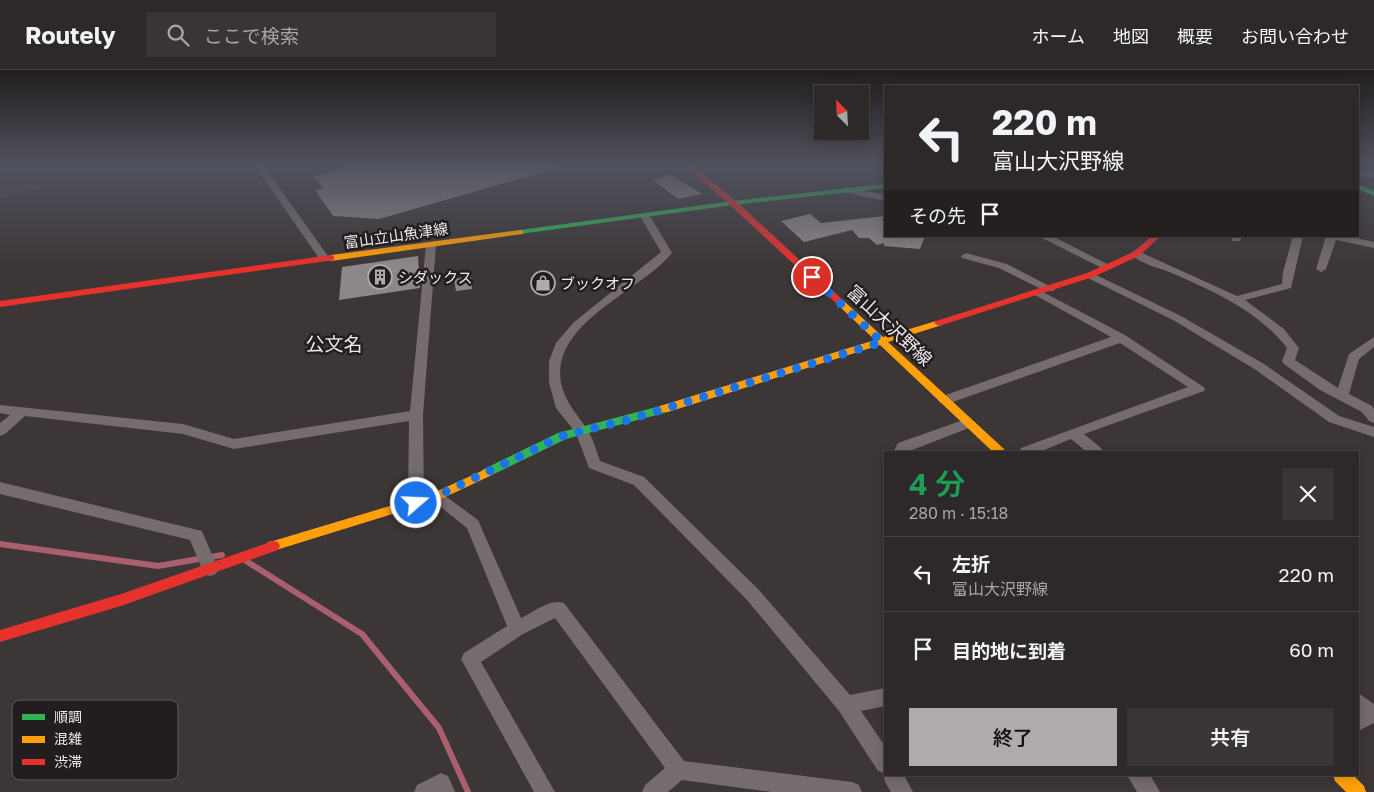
<!DOCTYPE html>
<html lang="ja">
<head>
<meta charset="utf-8">
<style>
	body { margin:0; font-family:"Golos Text","Noto Sans JP",sans-serif; background:#393435; color:#f1f3f6; height:100vh; display:flex; flex-direction:column; font-size:19px; white-space:nowrap }
	* { box-sizing:border-box; margin:0 }
	p { font-size:16px; color:#a7a6a8 }
	.icon { flex:none; width:28px; height:28px; fill:none; stroke:currentColor; stroke-width:2; stroke-linecap:round; stroke-linejoin:round }
	.map { position:relative; flex:1; overflow:hidden }
	.side { position:absolute; left:884px; top:381px; width:475px; height:325px; display:flex; flex-direction:column; background:#2d2829; border-radius:0px; box-shadow:0 2px 12px #0003,0 0 0 1px #484446 }
	.side>* { flex:none }
	.top-card { position:absolute; left:884px; top:15px; width:475px; height:152px; border-radius:0px; box-shadow:0 2px 12px #0003,0 0 0 1px #484446; background:#2d2829; color:#f1f3f6; overflow:hidden }
	.needle { width:32px; rotate:336deg }
	.buttons { position:absolute; left:814px; top:15px; display:grid; gap:10px }
	.buttons a { display:grid; place-items:center; width:55px; height:55px; border-radius:0px; background:#2d2829; box-shadow:0 2px 12px #0003,0 0 0 1px #484446; font-size:25px }
	.pin { position:absolute; display:grid; place-items:center; width:42px; height:42px; color:#fff; margin:-21px; border:2px solid #fff; border-radius:50%; box-shadow:0 1px 5px #0007 }
	.me { position:absolute; width:55px; margin:-28px; rotate:71deg; stroke-linejoin:round; filter:drop-shadow(0 0 4px #0008) }
	.turn { display:flex; align-items:center; gap:18px; height:105px; padding:0 25px; font-size:22px }
	.turn .icon { width:65px; height:65px; stroke-width:2.5 }
	.turn b { display:block; font-size:35px; line-height:42px }
	.then { display:flex; align-items:center; height:48px; padding:0 25px; background:#0003; gap:10px; font-size:19px }
	.round { display:grid; place-items:center; flex:none; width:52px; height:52px; border-radius:0px; background:#393435 }
	.headline { display:flex; align-items:center; justify-content:space-between; height:85px; padding:0 25px }
	h1 { font-size:30px; font-weight:600; line-height:38px; color:#1e9e55 }
	.button { display:flex; gap:10px; margin-top:auto; padding:10px 25px }
	.button a { flex:1; height:58px; border-radius:0px; background:#b0aaab; color:#111; font-size:20px; font-weight:600; line-height:58px; text-align:center }
	.button a+a { background:#393435; color:#f1f3f6 }
	ul { padding:0; list-style:none }
	li { display:flex; align-items:center; gap:15px; height:75px; padding:0 25px; border-top:1px solid #484446 }
	li div { flex:1 }
	li b { display:block; font-size:19px }
	li em { font-style:normal }
	header { display:flex; align-items:center; gap:30px; box-sizing:border-box; height:70px; padding:0 25px; background:#2d2829; border-bottom:1px solid #484446 }
	header strong { font-size:24px }
	nav { display:flex; gap:28px; margin-inline-start:auto; font-size:18px }
	.search { width:350px; height:45px; background:#393435; display:flex; align-items:center; gap:12px; box-sizing:border-box; padding:0 18px; border-radius:0px; color:#a7a6a8; font-size:19px }
	.map>svg:first-child { display:block }
	.built { fill:#4b3d3e }
	.lines { fill:none; stroke-linecap:round; stroke-linejoin:round }
	.stream { stroke:#aa5f6f; stroke-width:6 }
	.building { fill:#8d8788 }
	.street { fill:#766b6d; fill-rule:evenodd }
	.fast { fill:#30b455; fill-rule:evenodd }
	.slow { fill:#ff9f0a; fill-rule:evenodd }
	.jam { fill:#e5322d; fill-rule:evenodd }
	.route { stroke:#1a73e8; stroke-width:9; stroke-dasharray:0 16.2 }
	.labels { text-anchor:middle; dominant-baseline:central; stroke-width:5; stroke-linejoin:round; paint-order:stroke }
	.far-street-label { font-size:15px; fill:#efe9ea; stroke:#221d1e }
	.far-poi-label { font-size:15px; fill:#efe9ea; stroke:#221d1e; text-anchor:start }
	.street-label { font-size:18px; fill:#efe9ea; stroke:#221d1e }
	.neighbourhood-label { font-size:19px; fill:#efe9ea; stroke:#221d1e }
	.key { fill:#221d1e; stroke:#605a5b; stroke-width:1 }
	.key-label { font-size:14px; fill:#efe9ea }
</style>
</head>
<body>
<header>
<strong>Routely</strong>
<div class="search"><svg class="icon" aria-label="search" viewBox="0 0 24 24"><circle cx="10" cy="10" r="6"/><path d="M15 15l6 6"/></svg>ここで検索</div>
<nav><a>ホーム</a><a>地図</a><a>概要</a><a>お問い合わせ</a></nav>
</header>
<div class="map">
<svg width="1374" height="722" viewBox="0 0 1374 722">
	<rect width="100%" height="100%" fill="#3c3637"/>
	<polygon class="built" points="0,95 145,95 0,128"/>
	<g class="lines">
		<g class="stream">
			<polyline points="0,474 158,496 222,485"/>
			<polyline points="246,491 362,564 439,658 468,722"/>
		</g>
	</g>
	<g class="building">
		<polygon points="356,95 553,95 554,99 379,149 333,146 315,120 323,118 314,106"/>
		<polygon points="671,105 702,124 678,129 653,110"/>
		<polygon points="810,144 821,153 885,146 885,166 925,166 920,179 884,176 884,173 877,175 869,168 859,168 852,160 804,172 781,151"/>
		<polygon points="418,186 420,218 339,230 342,197"/>
		<polygon points="471,207 472,219 456,221 454,209"/>
	</g>
	<g class="lines">
		<g class="street">
			<polygon points="254,95 263,95 330,189 329,191 321,191"/>
			<polygon points="1358,100 1374,102 1374,108 1358,106"/>
			<polygon points="847,117 885,125 885,131 844,122 842,120"/>
			<path d="M645 143 650 146 672 183C640 222 551 252 561 313 565 332 577 344 587 359 593 368 596 380 600 391L644 407 759 520 850 625 885 618V636L861 641 885 676V705H904L913 722H891L885 712 883 703 878 701 839 641 747 530 634 415 589 398 576 363 556 338 549 313V291L556 273 573 253 661 182 640 146Z"/>
			<polygon points="1038,166 1052,166 1113,197 1112,199 1104,199"/>
			<polygon points="1232,166 1242,166 1240,171 1232,171"/>
			<path d="M1293 166H1303L1291 218 1245 230 1284 259 1299 278 1295 290 1338 318 1349 284 1374 267V277L1359 289 1349 324 1372 336 1374 339V353L1369 351 1362 342 1320 320 1284 294 1282 291 1287 278C1258 241 1215 222 1172 203 1160 198 1140 194 1131 184L1132 182H1140L1237 226 1282 214 1283 202Z"/>
			<polygon points="1326,166 1347,166 1374,172 1374,178 1336,170 1326,199 1321,202 1316,199"/>
			<polygon points="431,172 436,175 423,345 424,433 421,437 411,437 408,433 409,351 234,379 183,364 25,346 5,364 0,366 0,353 10,345 0,343 0,335 183,354 234,369 410,341 426,175"/>
			<polygon points="966,183 1007,194 1055,219 1053,221 1045,221 999,198 962,188 961,186"/>
			<polygon points="1090,202 1181,246 1264,294 1339,346 1374,357 1374,367 1329,352 1256,300 1173,250 1086,207 1085,205"/>
			<polygon points="1039,220 1125,265 1205,318 1204,321 1084,364 1101,378 1103,382 1087,382 1071,369 1039,382 1019,382 1021,378 1188,317 1120,273 950,333 940,333 938,330 940,327 1111,267 1035,225 1033,223"/>
			<polygon points="969,348 976,353 974,356 907,382 893,382 898,373"/>
			<polygon points="0,412 202,461 218,499 216,504 210,506 204,504 190,470 0,424"/>
			<path d="M437 420 478 450 521 548C533 542 551 528 564 533L684 691 852 712 859 715 862 722H772L682 710 668 722H642L645 715 665 698 555 548 523 564 481 592 555 722H534L461 589 464 583 507 556 467 458 432 430 430 426 432 422Z"/>
			<polygon points="1358,623 1374,634 1374,653 1358,661"/>
			<polygon points="441,703 448,706 455,722 414,722 417,715"/>
			<polygon points="1127,705 1150,705 1160,722 1137,722"/>
		</g>
		<g class="fast">
			<polygon points="885,114 885,118 733,135 520,164 516,162 520,160 733,131"/>
			<polygon points="1358,114 1374,121 1374,126 1358,119"/>
			<polygon points="664,335 668,336 669,339 668,342 566,369 490,406 482,406 480,403 482,400 558,363"/>
		</g>
		<g class="slow">
			<polygon points="520,160 523,160 523,164 331,191 327,188 331,185"/>
			<polygon points="842,231 845,232 883,267 936,251 942,251 942,255 888,272 1004,379 1005,382 993,382 880,275 668,342 660,342 659,339 660,336 875,270 839,236 839,232"/>
			<polygon points="486,399 490,400 492,403 490,406 441,429 273,481 268,480 266,476 268,472 273,471 433,423"/>
			<polygon points="1333,705 1353,705 1364,716 1366,722 1346,722 1335,711"/>
		</g>
		<g class="jam">
			<polygon points="684,95 692,95 736,131 845,232 845,236 839,236 730,135"/>
			<polygon points="1152,166 1161,166 1139,186 1093,207 942,255 939,256 934,253 936,251 1087,203 1133,182"/>
			<polygon points="331,185 334,186 334,190 0,237 0,231"/>
			<polygon points="273,471 278,472 280,476 278,480 121,536 0,572 0,560 121,524"/>
		</g>
	</g>
	<linearGradient id="sky" x2="0" y2="1"><stop stop-color="#211e1e"/><stop offset="0.48" stop-color="#50525e"/><stop offset="1" stop-color="#50525e" stop-opacity="0"/></linearGradient>
	<rect width="1374" height="196" fill="url(#sky)"/>
	<g class="lines">
		<polyline class="route" points="416,433 437,426 562,366 628,350 882,272 812,207"/>
	</g>
	<defs>
		<g id="building-ring" transform="scale(1.25)"><circle r="9.5" fill="#221d1e" stroke="#b0aaab" stroke-width="1.5"/><path d="M-4-6H4V6H1V3H-1V6H-4ZM-2.5-4.3h1.7v1.8h-1.7ZM.8-4.3h1.7v1.8H.8ZM-2.5-1h1.7V.8h-1.7ZM.8-1h1.7V.8H.8Z" fill="#b0aaab"/></g>
		<g id="shop-ring" transform="scale(1.25)"><circle r="9.5" fill="#221d1e" stroke="#b0aaab" stroke-width="1.5"/><path d="M-5-2.5h2.3a2.7 3.5 0 0 1 5.4 0H5L5.5 6h-11ZM-1.5-2.5h3a1.5 2.3 0 0 0-3 0Z" fill="#b0aaab"/></g>
	</defs>
	<g fill-rule="evenodd">
		<use href="#building-ring" x="380" y="207"/>
		<use href="#shop-ring" x="543" y="213"/>
	</g>
	<g class="labels">
		<g class="far-street-label">
			<text transform="translate(396 165) rotate(-8)">富山立山魚津線</text>
		</g>
		<g class="far-poi-label">
			<text x="398" y="207">シダックス</text>
			<text x="560" y="213">ブックオフ</text>
		</g>
		<g class="street-label">
			<text transform="translate(890 255) rotate(43)">富山大沢野線</text>
		</g>
		<g class="neighbourhood-label">
			<text x="334" y="273">公文名</text>
		</g>
	</g>
	<rect x="12" y="630" width="166" height="80" rx="8" class="key"/>
	<rect x="22" y="644" width="23" height="6" fill="#30b455"/>
	<rect x="22" y="666" width="23" height="7" fill="#ff9f0a"/>
	<rect x="22" y="689" width="23" height="6" fill="#e5322d"/>
	<g class="key-label">
		<text x="54" y="652">順調</text>
		<text x="54" y="674">混雑</text>
		<text x="54" y="697">渋滞</text>
	</g>
</svg>
<div class="buttons">
<a><svg class="needle" viewBox="-14 -14 28 28"><path d="M0-13l5 13h-10z" fill="#e53935"/><path d="M0 13l5-13h-10z" fill="#a7a6a8"/></svg></a>
</div>
<div class="pin" style="left:812px;top:207px;background:#d93025"><svg class="icon" aria-label="arrive" viewBox="0 0 24 24"><path d="M6 21V4h12l-3 4 3 4H6"/></svg></div>
<svg class="me" style="left:416px;top:433px" viewBox="-20 -20 40 40"><circle r="17" fill="#1a73e8" stroke="#fff" stroke-width="3"/><path d="M0-11L8 9 0 5-8 9z" fill="#fff"/></svg>
<div class="top-card">
<div class="turn"><svg class="icon" aria-label="left" viewBox="0 0 24 24"><path d="M17 20v-9H6M10 6l-5 5 5 5"/></svg><div><b>220 m</b>富山大沢野線</div></div>
<div class="then">その先<svg class="icon" aria-label="arrive" viewBox="0 0 24 24"><path d="M6 21V4h12l-3 4 3 4H6"/></svg></div>
</div>
<section class="side">
<div class="headline"><div><h1>4 分</h1><p>280 m · 15:18</p></div><a class="round"><svg class="icon" aria-label="close" viewBox="0 0 24 24"><path d="M6 6l12 12M18 6L6 18"/></svg></a></div>
<ul>
<li><svg class="icon" aria-label="left" viewBox="0 0 24 24"><path d="M17 20v-9H6M10 6l-5 5 5 5"/></svg><div><b>左折</b><p>富山大沢野線</p></div><em>220 m</em></li>
<li><svg class="icon" aria-label="arrive" viewBox="0 0 24 24"><path d="M6 21V4h12l-3 4 3 4H6"/></svg><div><b>目的地に到着</b></div><em>60 m</em></li>
</ul>
<div class="button"><a>終了</a><a>共有</a></div>
</section>
</div>
</body>
</html>
